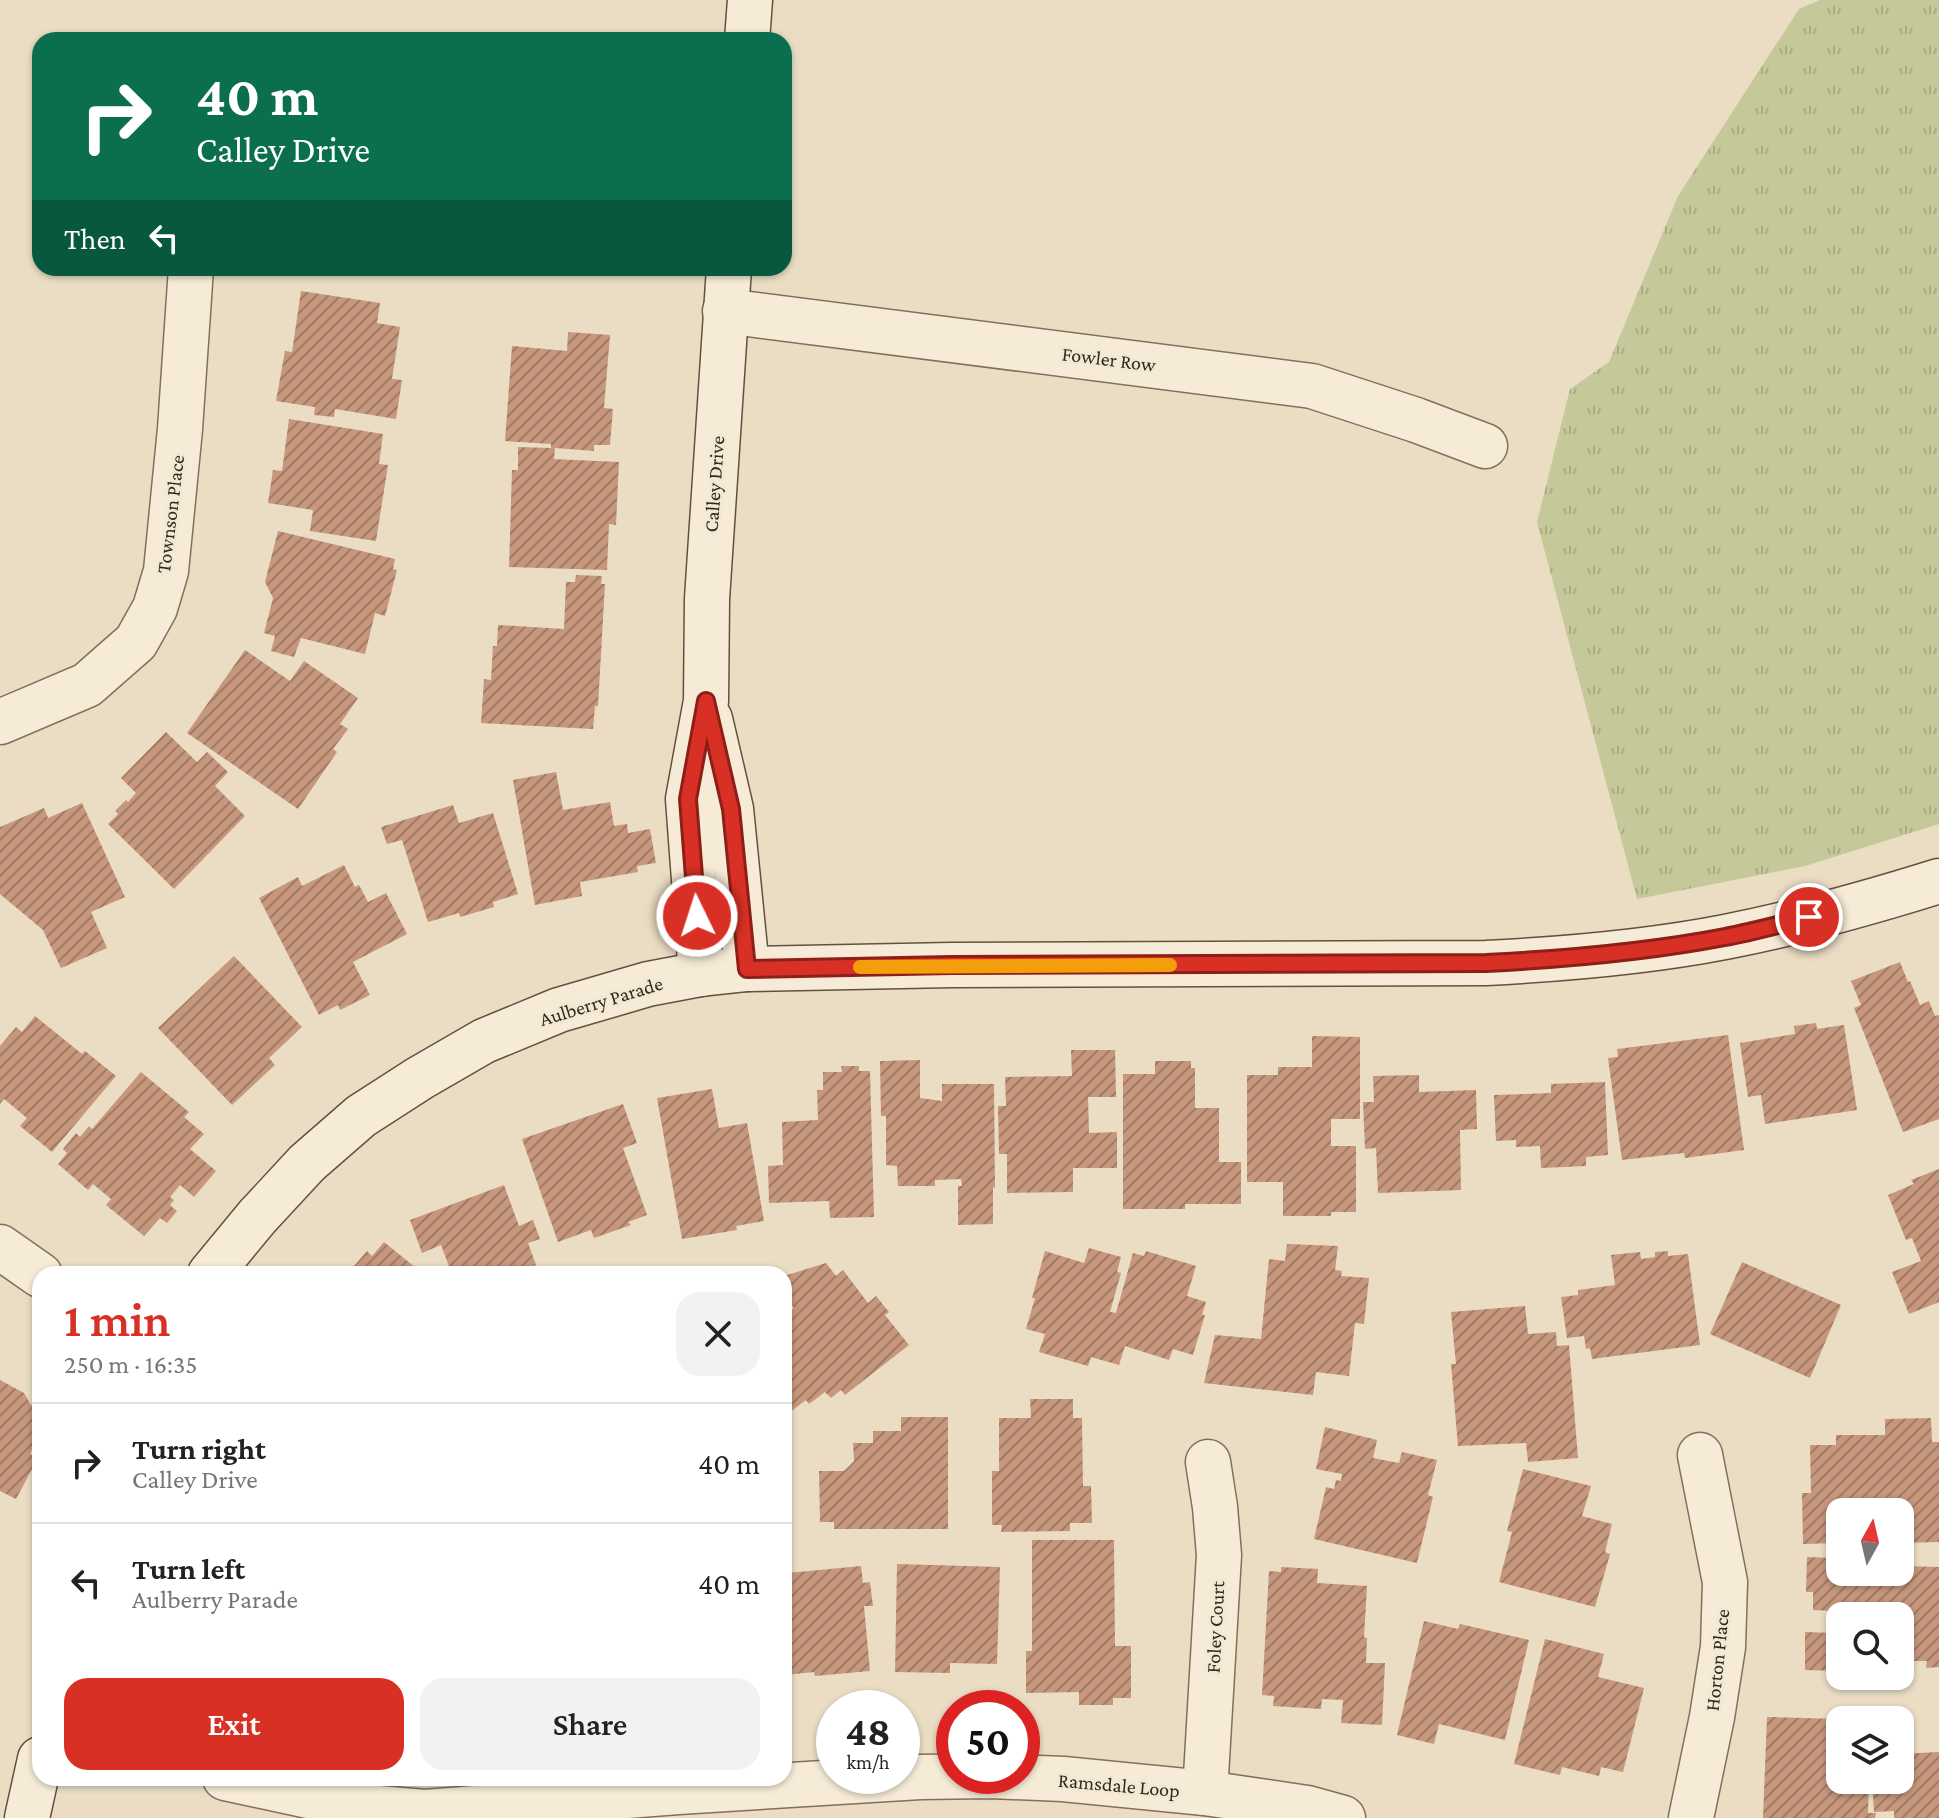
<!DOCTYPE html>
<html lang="en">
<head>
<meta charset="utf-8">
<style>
	body { margin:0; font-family:"Crimson Pro",serif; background:#f2f2f2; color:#222; height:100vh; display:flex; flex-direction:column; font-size:30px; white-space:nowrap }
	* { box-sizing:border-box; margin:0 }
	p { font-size:26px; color:#767676 }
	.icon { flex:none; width:44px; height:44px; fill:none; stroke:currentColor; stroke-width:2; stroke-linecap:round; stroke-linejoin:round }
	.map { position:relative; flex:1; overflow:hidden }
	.drawer { position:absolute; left:32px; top:1266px; width:760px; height:520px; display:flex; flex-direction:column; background:#fff; border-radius:24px; box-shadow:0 2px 6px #0004 }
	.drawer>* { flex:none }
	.hud { position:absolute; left:32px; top:32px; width:760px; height:244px; border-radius:24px; box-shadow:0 2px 6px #0004; background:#0b6e4f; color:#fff; overflow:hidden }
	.needle { width:52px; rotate:8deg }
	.controls { position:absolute; left:1826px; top:1498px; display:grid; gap:16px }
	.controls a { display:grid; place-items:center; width:88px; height:88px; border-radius:16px; background:#fff; box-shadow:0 2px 6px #0004; font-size:40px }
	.speed { position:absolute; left:816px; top:1690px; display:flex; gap:16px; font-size:40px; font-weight:700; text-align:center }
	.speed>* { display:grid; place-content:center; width:104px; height:104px; border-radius:50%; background:#fff; box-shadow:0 2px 6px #0004; line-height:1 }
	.speed small { font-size:20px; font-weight:400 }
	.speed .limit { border:12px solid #d22; background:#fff; color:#111 }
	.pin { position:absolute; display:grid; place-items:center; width:68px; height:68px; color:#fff; margin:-34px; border:4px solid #fff; border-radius:50%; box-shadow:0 2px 8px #0007 }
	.me { position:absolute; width:88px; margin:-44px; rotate:356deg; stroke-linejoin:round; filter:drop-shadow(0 0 6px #0008) }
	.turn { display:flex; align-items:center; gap:28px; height:168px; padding:0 32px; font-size:36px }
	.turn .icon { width:104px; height:104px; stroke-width:2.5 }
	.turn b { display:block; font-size:56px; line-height:68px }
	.then { display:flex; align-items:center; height:76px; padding:0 32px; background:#0003; gap:16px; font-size:30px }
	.round { display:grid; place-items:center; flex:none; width:84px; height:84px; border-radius:24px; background:#f2f2f2 }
	.head { display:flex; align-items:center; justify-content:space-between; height:136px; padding:0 32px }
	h1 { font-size:48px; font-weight:600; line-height:60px; color:#d93025 }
	.action { display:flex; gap:16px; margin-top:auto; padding:16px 32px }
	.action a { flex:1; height:92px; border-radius:24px; background:#d93025; color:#fff; font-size:32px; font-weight:600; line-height:92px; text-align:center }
	.action a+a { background:#f2f2f2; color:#222 }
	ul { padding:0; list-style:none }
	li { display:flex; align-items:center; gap:24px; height:120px; padding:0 32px; border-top:2px solid #e0e0e0 }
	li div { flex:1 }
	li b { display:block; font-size:30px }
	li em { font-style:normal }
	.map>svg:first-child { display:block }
	.park { fill:url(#park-tufts) }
	.building { fill:url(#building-hatch) }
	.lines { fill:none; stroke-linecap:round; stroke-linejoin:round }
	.street-casing { stroke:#836f5c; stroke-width:47 }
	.secondary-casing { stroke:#65503f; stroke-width:47 }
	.street { stroke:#f6ebd6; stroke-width:44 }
	.secondary { stroke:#f6ebd6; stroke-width:44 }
	.route-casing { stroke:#8d1f18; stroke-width:20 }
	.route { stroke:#d93025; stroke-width:14 }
	.slow { stroke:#f59e0b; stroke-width:14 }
	.labels { text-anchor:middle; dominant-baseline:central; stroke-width:6; stroke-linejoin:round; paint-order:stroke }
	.street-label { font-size:20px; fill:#35281f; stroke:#f2e8d3 }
</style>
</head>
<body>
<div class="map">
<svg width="1939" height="1818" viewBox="0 0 1939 1818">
	<defs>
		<pattern id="park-tufts" width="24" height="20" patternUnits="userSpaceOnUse" patternTransform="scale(2)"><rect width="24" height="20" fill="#c5c898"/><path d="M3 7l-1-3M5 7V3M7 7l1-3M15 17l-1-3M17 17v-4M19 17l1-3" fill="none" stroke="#aaac83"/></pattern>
		<pattern id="building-hatch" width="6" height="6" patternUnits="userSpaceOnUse" patternTransform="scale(2)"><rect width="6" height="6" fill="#c6977c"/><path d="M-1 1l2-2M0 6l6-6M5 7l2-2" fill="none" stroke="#a27b65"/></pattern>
	</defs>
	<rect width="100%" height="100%" fill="#eaddc4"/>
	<polygon class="park" points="1820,0 1939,0 1939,824 1805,866 1637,899 1537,522 1570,389 1609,362 1678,196 1799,9"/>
	<g class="building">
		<polygon points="301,291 380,303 377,323 400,327 392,379 402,380 396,419 335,409 334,417 314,415 315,407 276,401 285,351 292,352"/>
		<polygon points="568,332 610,335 604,408 613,409 610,445 594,445 594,451 555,448 554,459 619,462 616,525 609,524 607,570 509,567 512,470 518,470 518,447 551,448 551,444 505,441 512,346 567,351"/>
		<polygon points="289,419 383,434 379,464 388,465 376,541 310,531 313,510 268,503 273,470 282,471"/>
		<polygon points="278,531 395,559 393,569 397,570 385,616 375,613 365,654 301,638 294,657 271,651 275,636 264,633 273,598 265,582"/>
		<polygon points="576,575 602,576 601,584 605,584 598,706 595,706 593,729 481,723 484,679 491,680 493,646 497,646 498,625 564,629 566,582 575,582"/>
		<polygon points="245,650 290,681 304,661 358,698 340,724 348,729 333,749 337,752 298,809 187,733"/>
		<polygon points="166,732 197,762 207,752 228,772 215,786 245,816 174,889 108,824 118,814 115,811 126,800 128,802 136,793 121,778"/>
		<polygon points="556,772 563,810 610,802 614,826 627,824 628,833 650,829 656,863 637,866 638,872 580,882 582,896 535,905 513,780"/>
		<polygon points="82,803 125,897 91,912 107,948 61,968 43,930 0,894 0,827 44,808 48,818"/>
		<polygon points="453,805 459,823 493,813 518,894 493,902 494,907 460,917 459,913 428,922 402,840 387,844 381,827"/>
		<polygon points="344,865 355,887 359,885 368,902 386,893 407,934 353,962 370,995 340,1010 338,1005 319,1015 259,898 298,877 302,886"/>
		<polygon points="234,956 302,1027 269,1058 275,1065 232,1105 158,1028"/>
		<polygon points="1900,962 1908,982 1910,981 1920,1005 1929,1001 1935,1016 1939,1015 1939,1119 1903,1132 1854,1008 1861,1005 1851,981"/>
		<polygon points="35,1016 82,1054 85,1051 116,1076 52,1152 20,1126 27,1118 4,1099 0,1104 0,1046 16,1027 22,1032"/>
		<polygon points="1816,1023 1817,1029 1844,1025 1857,1110 1765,1124 1761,1095 1748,1097 1740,1043 1795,1034 1794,1026"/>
		<polygon points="1728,1035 1744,1150 1685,1158 1684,1153 1622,1160 1608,1058 1618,1057 1617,1049"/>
		<polygon points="1312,1036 1360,1037 1360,1119 1331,1119 1331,1146 1356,1146 1356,1212 1331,1212 1331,1216 1283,1216 1283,1182 1247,1182 1247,1075 1278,1075 1278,1067 1312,1067"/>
		<polygon points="1071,1050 1115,1050 1116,1097 1088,1097 1089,1133 1117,1132 1117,1168 1073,1168 1073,1192 1007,1193 1007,1154 999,1154 998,1106 1006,1106 1005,1077 1072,1076"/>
		<polygon points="920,1060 920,1098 942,1101 942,1084 994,1084 995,1188 993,1187 993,1224 958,1225 958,1186 962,1186 961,1179 935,1180 935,1186 898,1186 897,1166 886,1165 886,1116 881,1116 880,1061"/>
		<polygon points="1155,1061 1191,1061 1191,1068 1195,1068 1195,1108 1219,1108 1219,1162 1241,1162 1241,1204 1185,1204 1185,1209 1123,1209 1123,1074 1155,1074"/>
		<polygon points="841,1066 859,1066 859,1071 870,1071 874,1217 830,1218 829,1201 769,1203 768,1166 783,1165 782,1122 818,1120 817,1090 823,1090 823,1072 842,1072"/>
		<polygon points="141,1072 189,1112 184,1117 204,1134 190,1149 216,1171 194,1197 180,1185 170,1197 174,1200 170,1205 177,1211 167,1223 160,1218 144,1236 106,1205 111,1199 93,1184 88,1190 58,1164 67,1153 63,1149 76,1133 80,1137 89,1126 92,1129"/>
		<polygon points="1419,1075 1419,1092 1476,1090 1477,1129 1460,1130 1461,1190 1378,1193 1376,1148 1365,1149 1363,1102 1374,1102 1373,1076"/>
		<polygon points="1605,1082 1608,1155 1586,1157 1586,1166 1541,1168 1540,1146 1516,1147 1516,1140 1496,1141 1494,1095 1551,1093 1551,1084"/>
		<polygon points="712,1089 719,1128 747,1123 764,1221 736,1226 737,1230 682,1239 657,1098"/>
		<polygon points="623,1104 637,1143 623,1148 647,1215 628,1222 631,1225 594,1238 591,1230 558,1242 522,1139"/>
		<polygon points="1939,1169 1939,1302 1909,1314 1892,1272 1921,1261 1912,1238 1906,1240 1888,1195 1914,1184 1911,1180"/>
		<polygon points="504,1185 519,1226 533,1220 540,1239 528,1243 536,1265 531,1267 533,1274 452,1274 441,1245 422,1253 410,1220"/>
		<polygon points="384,1242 416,1268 411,1274 347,1274 367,1251 372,1256"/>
		<polygon points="1287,1244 1338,1246 1335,1270 1342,1271 1341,1276 1369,1278 1364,1324 1355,1323 1349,1376 1316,1372 1313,1395 1204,1383 1215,1335 1261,1339 1269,1259 1285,1261"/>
		<polygon points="1089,1248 1121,1257 1117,1272 1121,1273 1110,1312 1116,1313 1133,1253 1144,1256 1146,1251 1196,1266 1187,1296 1206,1302 1202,1315 1205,1315 1193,1355 1173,1349 1169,1360 1125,1346 1119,1365 1091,1357 1088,1366 1039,1352 1045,1334 1026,1329 1035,1298 1032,1298 1045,1251 1084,1263"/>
		<polygon points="1668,1251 1668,1256 1688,1254 1700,1345 1592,1359 1590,1348 1586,1349 1584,1336 1567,1338 1561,1297 1578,1295 1578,1290 1615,1285 1611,1255 1640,1252 1641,1259 1655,1257 1655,1252"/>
		<polygon points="1742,1262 1841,1305 1810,1378 1710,1334"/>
		<polygon points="826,1263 836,1276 843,1270 868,1303 876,1296 889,1312 885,1315 909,1345 845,1395 841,1390 831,1398 825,1392 809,1404 806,1400 790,1412 784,1404 784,1316 794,1308 784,1295 784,1276"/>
		<polygon points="1525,1306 1528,1334 1556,1332 1557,1346 1569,1345 1578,1458 1528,1462 1526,1443 1458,1446 1451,1364 1456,1364 1451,1312"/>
		<polygon points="0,1380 24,1393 31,1405 38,1400 40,1403 40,1444 33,1447 30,1454 38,1458 16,1499 0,1491"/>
		<polygon points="1030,1399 1073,1399 1073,1418 1082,1418 1083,1486 1091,1486 1092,1523 1070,1523 1070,1531 1001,1532 1002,1525 992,1525 992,1471 999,1471 999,1418 1031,1418"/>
		<polygon points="901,1417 948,1417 948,1529 834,1529 834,1522 820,1522 819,1471 844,1471 854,1461 853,1443 873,1443 873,1431 901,1431"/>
		<polygon points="1931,1418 1932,1442 1939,1442 1939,1542 1900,1543 1900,1512 1840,1512 1840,1543 1803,1544 1802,1493 1811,1493 1810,1445 1836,1445 1836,1435 1885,1435 1885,1419"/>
		<polygon points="1325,1427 1377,1440 1373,1458 1399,1463 1402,1452 1437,1460 1428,1495 1433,1497 1417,1563 1314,1539 1326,1487 1334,1489 1336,1480 1341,1481 1342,1474 1316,1469"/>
		<polygon points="1523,1469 1591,1486 1582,1516 1612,1524 1605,1552 1610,1554 1595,1607 1499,1582 1512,1532 1507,1531"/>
		<polygon points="1032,1540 1114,1540 1115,1646 1131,1646 1131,1698 1113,1698 1113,1705 1079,1705 1079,1692 1026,1693 1026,1651 1032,1651"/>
		<polygon points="1807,1557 1840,1558 1840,1572 1900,1572 1900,1566 1939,1567 1939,1667 1926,1668 1927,1661 1900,1661 1900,1616 1840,1616 1840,1671 1805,1670 1805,1632 1833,1633 1833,1611 1813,1610 1813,1592 1806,1592"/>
		<polygon points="897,1564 1000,1567 997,1664 950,1663 950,1673 895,1672"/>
		<polygon points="861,1566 863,1583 870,1582 873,1606 864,1606 870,1671 815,1676 814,1672 784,1675 784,1577 788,1573"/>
		<polygon points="1281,1567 1318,1569 1317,1583 1367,1586 1364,1637 1367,1638 1366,1663 1385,1663 1382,1725 1341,1723 1343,1700 1322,1699 1321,1709 1273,1706 1274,1696 1262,1695 1269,1571 1281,1572"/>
		<polygon points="1424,1621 1458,1629 1460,1624 1529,1640 1505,1740 1439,1724 1434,1744 1397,1735"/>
		<polygon points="1545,1639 1604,1654 1598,1677 1644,1688 1623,1772 1601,1767 1599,1776 1562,1767 1560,1775 1514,1764"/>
		<polygon points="1767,1717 1840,1719 1840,1780 1869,1780 1868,1813 1876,1813 1875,1818 1763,1818"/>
		<polygon points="1939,1752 1939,1818 1894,1818 1894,1811 1874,1812 1872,1780 1900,1780 1900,1754"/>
	</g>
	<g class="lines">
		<g class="street-casing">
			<g id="street">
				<polyline points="725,311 1312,386 1416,420 1485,446"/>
				<polyline points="0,722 87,685 136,642 155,608 166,571 180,429 191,268"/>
				<polyline points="0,1247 40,1275"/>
				<polyline points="225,1778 355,1806 425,1812 678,1792 920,1777 991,1776 1063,1779 1205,1793 1307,1808 1343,1818"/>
				<polyline points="1205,1793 1219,1555 1215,1507 1208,1462"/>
				<polyline points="1691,1818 1712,1717 1723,1647 1725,1582 1700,1455"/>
			</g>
		</g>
		<g class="secondary-casing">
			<g id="secondary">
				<polyline points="747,40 750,0"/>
				<polyline points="710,719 731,809 747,969"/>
				<polyline points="701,974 688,799 706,701 707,599 729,268"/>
				<path d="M210 1274 257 1217 307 1163 361 1116 420 1078 484 1041 559 1010 648 984 701 974 747 969 952 965 1486 963C1565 959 1648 952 1725 937 1797 923 1869 903 1939 881"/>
				<polyline points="27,1818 40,1759"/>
			</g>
		</g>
		<use href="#street" class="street"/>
		<use href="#secondary" class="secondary"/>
	</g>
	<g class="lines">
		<g class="route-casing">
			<path id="route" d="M697 916 688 799 706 701 731 809 747 969 952 965 1486 963C1566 959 1647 952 1725 937 1753 932 1781 924 1809 917"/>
		</g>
		<use href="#route" class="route"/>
		<polyline class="slow" points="860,967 1170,965"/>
	</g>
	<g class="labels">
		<g class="street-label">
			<text transform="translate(1109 359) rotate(7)">Fowler Row</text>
			<text transform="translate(714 484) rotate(-86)">Calley Drive</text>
			<text transform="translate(170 514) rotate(-83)">Townson Place</text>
			<text transform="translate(601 1001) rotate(-17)">Aulberry Parade</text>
			<text transform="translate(1215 1627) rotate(-87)">Foley Court</text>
			<text transform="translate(1717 1660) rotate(-84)">Horton Place</text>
			<text transform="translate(1119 1785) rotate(5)">Ramsdale Loop</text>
		</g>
	</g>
</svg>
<div class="controls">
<a><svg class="needle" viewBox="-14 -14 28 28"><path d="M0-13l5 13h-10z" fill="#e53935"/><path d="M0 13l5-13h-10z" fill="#767676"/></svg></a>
<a><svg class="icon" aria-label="search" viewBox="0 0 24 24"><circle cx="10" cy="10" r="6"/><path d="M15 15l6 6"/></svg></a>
<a><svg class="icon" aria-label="layers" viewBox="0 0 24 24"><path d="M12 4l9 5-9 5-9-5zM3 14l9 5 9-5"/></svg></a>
</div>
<div class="speed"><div>48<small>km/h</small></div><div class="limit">50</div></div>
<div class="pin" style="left:1809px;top:917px;background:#d93025"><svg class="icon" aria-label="arrive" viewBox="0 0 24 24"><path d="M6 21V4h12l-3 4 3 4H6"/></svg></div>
<svg class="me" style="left:697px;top:916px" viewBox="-20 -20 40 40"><circle r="17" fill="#d93025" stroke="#fff" stroke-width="3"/><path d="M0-11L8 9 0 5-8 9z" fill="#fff"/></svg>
<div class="hud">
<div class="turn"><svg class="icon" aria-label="right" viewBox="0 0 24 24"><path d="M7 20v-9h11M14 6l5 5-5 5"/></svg><div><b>40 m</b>Calley Drive</div></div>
<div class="then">Then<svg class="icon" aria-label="left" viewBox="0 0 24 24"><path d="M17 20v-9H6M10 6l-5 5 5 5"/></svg></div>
</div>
<section class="drawer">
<div class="head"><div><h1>1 min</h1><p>250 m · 16:35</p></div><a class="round"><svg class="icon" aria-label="close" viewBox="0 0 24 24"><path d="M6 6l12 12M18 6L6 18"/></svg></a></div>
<ul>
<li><svg class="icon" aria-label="right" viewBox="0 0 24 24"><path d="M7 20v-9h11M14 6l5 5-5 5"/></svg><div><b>Turn right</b><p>Calley Drive</p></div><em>40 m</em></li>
<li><svg class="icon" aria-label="left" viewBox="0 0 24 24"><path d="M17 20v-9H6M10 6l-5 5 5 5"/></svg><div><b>Turn left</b><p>Aulberry Parade</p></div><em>40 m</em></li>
</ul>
<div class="action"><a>Exit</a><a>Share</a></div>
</section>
</div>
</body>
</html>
